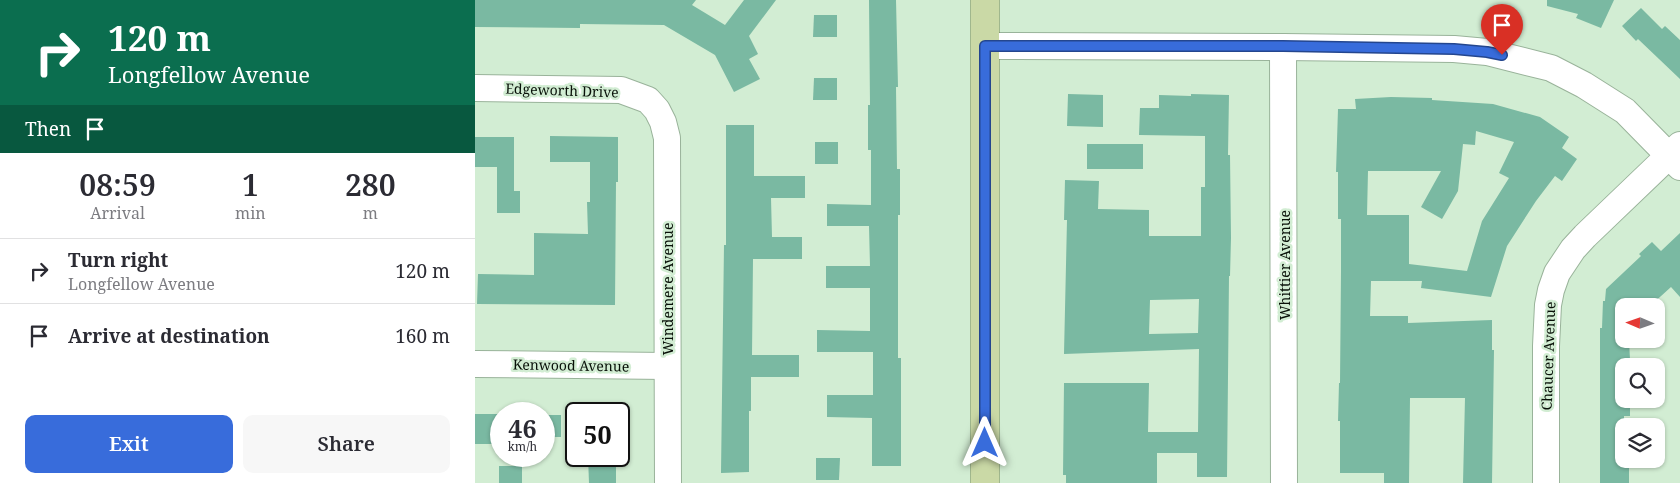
<!DOCTYPE html>
<html lang="en">
<head>
<meta charset="utf-8">
<style>
	body { margin:0; font-family:"Noto Serif",serif; background:#f7f7f7; color:#2b2b33; height:100vh; display:flex; flex-direction:column; font-size:19px; white-space:nowrap }
	* { box-sizing:border-box; margin:0 }
	p { font-size:16px; color:#7c7c81 }
	.icon { flex:none; width:28px; height:28px; fill:none; stroke:currentColor; stroke-width:2; stroke-linecap:round; stroke-linejoin:round }
	.map { position:relative; flex:1; overflow:hidden }
	.drawer { display:flex; flex-direction:column; background:#fff; width:475px }
	.drawer>* { flex:none }
	.hud { background:#0b6e4f; color:#fff; overflow:hidden }
	.needle { width:32px; rotate:272deg }
	.buttons { position:absolute; left:1140px; top:298px; display:grid; gap:10px }
	.buttons a { display:grid; place-items:center; width:50px; height:50px; border-radius:10px; background:#fff; box-shadow:0 1px 4px #0004; font-size:25px }
	.speed { position:absolute; left:15px; top:402px; display:flex; gap:10px; font-size:25px; font-weight:700; text-align:center }
	.speed>* { display:grid; place-content:center; width:65px; height:65px; border-radius:50%; background:#fff; box-shadow:0 1px 4px #0004; line-height:1 }
	.speed small { font-size:12px; font-weight:400 }
	.speed .limit { border:2px solid #111; border-radius:8px; background:#fff; color:#111 }
	.pin { position:absolute; display:grid; place-items:center; width:42px; height:42px; color:#fff; margin:-51px -21px; border-radius:50% 50% 50% 0; rotate:-45deg; box-shadow:0 0 5px #0007 }
	.pin .icon { rotate:45deg }
	.me { position:absolute; width:55px; margin:-28px; rotate:0deg; stroke-linejoin:round; filter:drop-shadow(0 0 4px #0008) }
	.turn { display:flex; align-items:center; gap:18px; height:105px; padding:0 25px; font-size:22px }
	.turn .icon { width:65px; height:65px; stroke-width:2.5 }
	.turn b { display:block; font-size:35px; line-height:42px }
	.then { display:flex; align-items:center; height:48px; padding:0 25px; background:#0003; gap:10px; font-size:19px }
	.eta { display:flex; justify-content:space-evenly; align-items:center; height:85px; text-align:center }
	.eta b { font-size:30px; font-weight:600; line-height:35px }
	.action { display:flex; gap:10px; margin-top:auto; padding:10px 25px }
	.action a { flex:1; height:58px; border-radius:10px; background:#386cdb; color:#fff; font-size:20px; font-weight:600; line-height:58px; text-align:center }
	.action a+a { background:#f7f7f7; color:#2b2b33 }
	ul { padding:0; list-style:none }
	li { display:flex; align-items:center; gap:15px; height:65px; padding:0 25px; border-top:1px solid #e1e1e2 }
	li div { flex:1 }
	li b { display:block; font-size:19px }
	li em { font-style:normal }
	main { display:flex; flex:1; min-height:0 }
	.map>svg:first-child { display:block }
	.building { fill:#7ab9a2; fill-rule:evenodd }
	.lines { fill:none; stroke-linecap:round; stroke-linejoin:round }
	.minor-casing { stroke:#99b39a; stroke-width:28 }
	.major-casing { stroke:#6f8248; stroke-width:29 }
	.minor { stroke:#fff; stroke-width:26 }
	.major { stroke:#cad9a6; stroke-width:28 }
	.route-casing { stroke:#24468e; stroke-width:12 }
	.route { stroke:#386cdb; stroke-width:9 }
	.labels { text-anchor:middle; dominant-baseline:central; stroke-width:5; stroke-linejoin:round; paint-order:stroke }
	.street-label { font-size:14px; fill:#081008; stroke:#d2edd3 }
</style>
</head>
<body>
<main>
<section class="drawer">
<div class="hud">
<div class="turn"><svg class="icon" aria-label="right" viewBox="0 0 24 24"><path d="M7 20v-9h11M14 6l5 5-5 5"/></svg><div><b>120 m</b>Longfellow Avenue</div></div>
<div class="then">Then<svg class="icon" aria-label="arrive" viewBox="0 0 24 24"><path d="M6 21V4h12l-3 4 3 4H6"/></svg></div>
</div>
<div class="eta">
<div><b>08:59</b><p>Arrival</p></div>
<div><b>1</b><p>min</p></div>
<div><b>280</b><p>m</p></div>
</div>
<ul>
<li><svg class="icon" aria-label="right" viewBox="0 0 24 24"><path d="M7 20v-9h11M14 6l5 5-5 5"/></svg><div><b>Turn right</b><p>Longfellow Avenue</p></div><em>120 m</em></li>
<li><svg class="icon" aria-label="arrive" viewBox="0 0 24 24"><path d="M6 21V4h12l-3 4 3 4H6"/></svg><div><b>Arrive at destination</b></div><em>160 m</em></li>
</ul>
<div class="action"><a>Exit</a><a>Share</a></div>
</section>
<div class="map">
<svg width="1205" height="483" viewBox="0 0 1205 483">
	<rect width="100%" height="100%" fill="#d2edd3"/>
	<g class="building">
		<polygon points="0,0 221,0 217,5 250,25 269,0 301,0 274,36 283,54 274,59 285,79 259,92 240,55 189,25 105,24 105,28 0,27"/>
		<polygon points="394,0 421,0 423,87 421,87 422,169 425,169 425,215 423,215 423,358 426,358 426,466 397,466 397,418 352,417 352,395 398,395 398,352 342,352 342,330 395,331 395,288 351,288 351,266 395,266 394,226 352,226 352,204 396,205 396,150 393,150 393,105 395,105"/>
		<polygon points="1072,0 1139,0 1126,28 1101,18 1103,14 1072,6"/>
		<polygon points="1166,8 1187,29 1190,26 1205,40 1205,79 1163,39 1161,41 1147,26"/>
		<polygon points="339,15 362,15 362,37 338,37"/>
		<polygon points="339,78 362,78 362,100 338,100"/>
		<polygon points="593,94 628,95 628,127 592,126"/>
		<path d="M716 94 754 95 753 155H755L756 238 755 276H754L752 477H722V453H682V483H591V475H588L589 383H674L673 432H723L724 349 589 354 592 220H589L590 180 624 181 623 209 674 210V236H726V187H730V136L664 135 665 108H684V95L716 96ZM724 299 723 333 674 334 675 300Z"/>
		<path d="M916 97 957 98V100L1018 104 1065 117 1094 137 1087 148 1102 159 1087 181 1080 176 1061 201 1032 246 1016 297 946 288 947 281H896L895 316H933V323L1017 320V350H1019L1017 483H988L990 398H935L934 483H909V473H865V421H863L864 383H865L866 272V219H863V172H861L863 109H881L880 99ZM1001 131 1039 142 1024 173 1034 178 1007 221 992 271 934 264V215H892L893 171H966L946 207 967 219 983 191 988 144 1000 145Z"/>
		<polygon points="251,125 279,125 279,176 330,176 330,198 296,198 297,237 327,237 327,259 278,259 277,355 324,355 324,377 276,377 276,411 274,411 274,472 246,473 249,245 251,245"/>
		<polygon points="75,136 143,137 143,182 141,182 140,305 2,304 3,274 59,275 59,233 113,234 112,202 115,202 115,162 75,162"/>
		<polygon points="0,137 39,137 39,191 45,191 45,213 22,213 22,167 0,167"/>
		<rect x="340" y="142" width="23" height="22"/>
		<rect x="612" y="144" width="56" height="25"/>
		<polygon points="1205,233 1205,297 1196,287 1175,306 1149,306 1149,339 1154,339 1155,360 1155,366 1149,366 1149,399 1155,399 1155,416 1149,416 1149,459 1154,459 1154,483 1125,483 1125,328 1127,328 1128,301 1130,301 1131,289 1166,256 1164,254 1177,242 1186,251"/>
		<rect x="0" y="414" width="26" height="30"/>
		<rect x="69" y="415" width="17" height="22"/>
		<polygon points="113,456 141,456 141,483 114,483"/>
		<polygon points="341,458 365,458 364,480 341,480"/>
		<rect x="24" y="466" width="23" height="17"/>
	</g>
	<g class="lines">
		<g class="minor-casing">
			<g id="minor">
				<polyline points="510,46 808,47 979,49 1012,52 1076,68 1109,85 1150,111 1205,167"/>
				<polyline points="808,47 809,483"/>
				<polyline points="0,88 146,90 173,100 182,110 188,122 192,138 193,483"/>
				<polyline points="0,364 192,366"/>
				<polyline points="1071,483 1071,346 1073,305 1076,290 1082,273 1098,249 1110,236 1205,145"/>
			</g>
		</g>
		<g class="major-casing">
			<polyline id="major" points="510,0 510,483"/>
		</g>
		<use href="#minor" class="minor"/>
		<use href="#major" class="major"/>
	</g>
	<g class="lines">
		<g class="route-casing">
			<polyline id="route" points="510,443 510,46 808,46 979,49 1012,52 1027,55"/>
		</g>
		<use href="#route" class="route"/>
	</g>
	<g class="labels">
		<g class="street-label">
			<text transform="translate(87 90) rotate(2)">Edgeworth Drive</text>
			<text transform="translate(809 265) rotate(-90)">Whittier Avenue</text>
			<text transform="translate(192 289) rotate(-90)">Windemere Avenue</text>
			<text transform="translate(1073 356) rotate(-88)">Chaucer Avenue</text>
			<text transform="translate(96 365) rotate(1)">Kenwood Avenue</text>
		</g>
	</g>
</svg>
<div class="buttons">
<a><svg class="needle" viewBox="-14 -14 28 28"><path d="M0-13l5 13h-10z" fill="#e53935"/><path d="M0 13l5-13h-10z" fill="#7c7c81"/></svg></a>
<a><svg class="icon" aria-label="search" viewBox="0 0 24 24"><circle cx="10" cy="10" r="6"/><path d="M15 15l6 6"/></svg></a>
<a><svg class="icon" aria-label="layers" viewBox="0 0 24 24"><path d="M12 4l9 5-9 5-9-5zM3 14l9 5 9-5"/></svg></a>
</div>
<div class="speed"><div>46<small>km/h</small></div><div class="limit">50</div></div>
<div class="pin" style="left:1027px;top:55px;background:#d93025"><svg class="icon" aria-label="arrive" viewBox="0 0 24 24"><path d="M6 21V4h12l-3 4 3 4H6"/></svg></div>
<svg class="me" style="left:510px;top:443px" viewBox="-20 -20 40 40"><path d="M0-17L14 15 0 8-14 15z" fill="#386cdb" stroke="#fff" stroke-width="4"/></svg>
</div>
</main>
</body>
</html>
